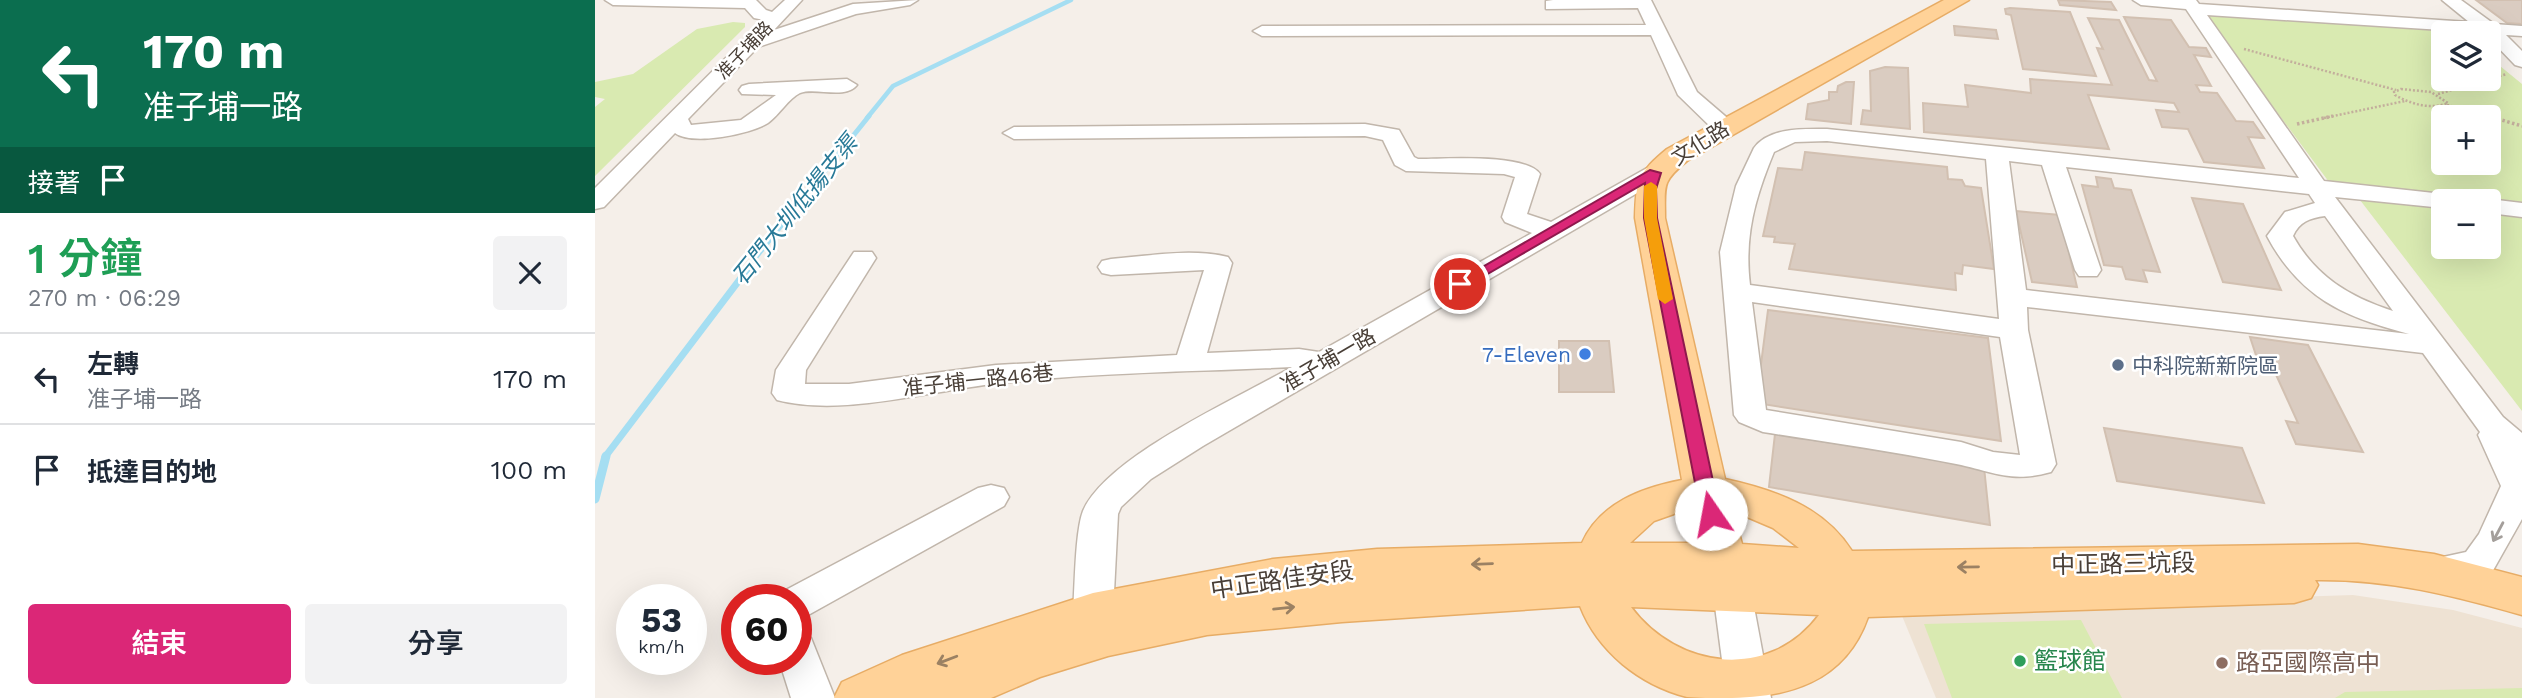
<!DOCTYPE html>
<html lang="zh-TW">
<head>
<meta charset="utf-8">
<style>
	body { margin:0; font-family:"Work Sans","Noto Sans TC",sans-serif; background:#f2f2f3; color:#1f2937; height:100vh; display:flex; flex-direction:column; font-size:26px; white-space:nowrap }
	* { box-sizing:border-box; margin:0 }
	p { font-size:23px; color:#747a83 }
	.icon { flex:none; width:38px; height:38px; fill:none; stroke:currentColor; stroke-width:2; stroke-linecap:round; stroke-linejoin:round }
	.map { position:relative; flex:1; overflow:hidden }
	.sheet { display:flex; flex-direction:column; background:#fff; width:595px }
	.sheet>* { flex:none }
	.hud { background:#0b6e4f; color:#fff; overflow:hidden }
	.controls { position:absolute; left:1836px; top:21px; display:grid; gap:14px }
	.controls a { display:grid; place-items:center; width:70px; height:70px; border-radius:7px; background:#fff; box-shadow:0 7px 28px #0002; font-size:35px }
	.speed { position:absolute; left:21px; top:584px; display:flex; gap:14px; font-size:35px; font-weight:700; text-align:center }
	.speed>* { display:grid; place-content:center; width:91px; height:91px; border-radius:50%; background:#fff; box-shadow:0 7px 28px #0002; line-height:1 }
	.speed small { font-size:18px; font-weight:400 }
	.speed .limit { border:10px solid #d22; background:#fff; color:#111 }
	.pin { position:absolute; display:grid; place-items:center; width:60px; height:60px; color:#fff; margin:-30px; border:4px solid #fff; border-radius:50%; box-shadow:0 2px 7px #0007 }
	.me { position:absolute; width:77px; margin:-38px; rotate:348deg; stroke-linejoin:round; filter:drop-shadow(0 0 5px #0008) }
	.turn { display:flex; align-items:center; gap:24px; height:147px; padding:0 28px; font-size:32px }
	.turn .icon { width:91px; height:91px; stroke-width:2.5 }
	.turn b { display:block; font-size:49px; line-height:60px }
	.then { display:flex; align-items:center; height:66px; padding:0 28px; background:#0003; gap:14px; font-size:26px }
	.round { display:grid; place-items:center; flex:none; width:74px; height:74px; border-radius:7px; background:#f2f2f3 }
	.head { display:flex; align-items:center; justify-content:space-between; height:119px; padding:0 28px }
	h1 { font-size:42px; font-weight:600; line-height:52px; color:#1e9e55 }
	.button { display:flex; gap:14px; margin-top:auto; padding:14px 28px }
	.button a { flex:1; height:80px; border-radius:7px; background:#db2777; color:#fff; font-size:28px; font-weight:600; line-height:80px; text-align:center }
	.button a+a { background:#f2f2f3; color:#1f2937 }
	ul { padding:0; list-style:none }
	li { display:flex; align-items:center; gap:21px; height:91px; padding:0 28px; border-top:2px solid #e0e1e3 }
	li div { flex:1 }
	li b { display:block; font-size:26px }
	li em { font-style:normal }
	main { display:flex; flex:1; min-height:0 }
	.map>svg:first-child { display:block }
	.education { fill:#eee2d3 }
	.green { fill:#d9eab1; fill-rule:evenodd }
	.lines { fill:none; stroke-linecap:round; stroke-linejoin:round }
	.stream-far3 { stroke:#a5def2; stroke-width:4.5 }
	.stream-far2 { stroke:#a5def2; stroke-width:5 }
	.stream-far1 { stroke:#a5def2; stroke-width:7 }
	.stream { stroke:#a5def2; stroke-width:9 }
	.building { fill:#daccc1; stroke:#d2c0b1; stroke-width:2 }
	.minor-casing { stroke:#c1b6ab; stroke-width:3 }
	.major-casing { stroke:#e7ac65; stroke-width:3 }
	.path-far1 { stroke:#c3af9c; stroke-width:2.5; stroke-dasharray:2 2; stroke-linecap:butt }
	.path { stroke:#c3af9c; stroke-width:3.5; stroke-dasharray:2.5 2.5; stroke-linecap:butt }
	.minor { fill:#fff; fill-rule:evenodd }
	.major { fill:#ffd298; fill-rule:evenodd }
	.oneway { stroke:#a49f9b }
	.oneway2 { stroke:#9b8163 }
	.route { fill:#db2777; stroke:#8e194d; stroke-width:2 }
	.slow { fill:#f59e0b }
	.shop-dot { fill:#3f7fe0; stroke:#fff; stroke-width:2.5 }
	.service-dot { fill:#5c6f8a; stroke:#fff; stroke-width:2.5 }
	.leisure-dot { fill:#2e9e5b; stroke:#fff; stroke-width:2.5 }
	.education-dot { fill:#8d6e63; stroke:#fff; stroke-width:2.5 }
	.labels { text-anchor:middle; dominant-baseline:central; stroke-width:5; stroke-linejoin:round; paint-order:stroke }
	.far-street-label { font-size:18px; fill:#493f37; stroke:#fff }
	.street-label { font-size:21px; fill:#493f37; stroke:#fff }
	.shop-label { font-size:21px; fill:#366cbe; stroke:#fff; text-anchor:end }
	.service-label { font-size:21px; fill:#4e5e75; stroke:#fff; text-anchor:start }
	.water-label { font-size:23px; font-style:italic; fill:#277997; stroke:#fff }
	.near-street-label { font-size:24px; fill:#493f37; stroke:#fff }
	.near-leisure-label { font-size:24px; fill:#27864d; stroke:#fff; text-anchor:start }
	.near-education-label { font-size:24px; fill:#785e54; stroke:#fff; text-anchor:start }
</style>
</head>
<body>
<main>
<section class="sheet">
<div class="hud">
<div class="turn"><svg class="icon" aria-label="left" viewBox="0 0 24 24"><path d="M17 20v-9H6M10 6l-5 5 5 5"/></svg><div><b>170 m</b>准子埔一路</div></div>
<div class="then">接著<svg class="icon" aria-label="arrive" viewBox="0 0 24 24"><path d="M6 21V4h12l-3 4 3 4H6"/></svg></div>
</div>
<div class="head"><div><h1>1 分鐘</h1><p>270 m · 06:29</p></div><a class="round"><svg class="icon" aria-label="close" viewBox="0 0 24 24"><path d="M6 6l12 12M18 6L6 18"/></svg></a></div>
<ul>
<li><svg class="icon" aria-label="left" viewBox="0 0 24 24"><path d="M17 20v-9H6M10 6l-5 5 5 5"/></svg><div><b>左轉</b><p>准子埔一路</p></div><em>170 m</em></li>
<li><svg class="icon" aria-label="arrive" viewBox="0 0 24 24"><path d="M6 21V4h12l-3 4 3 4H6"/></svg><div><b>抵達目的地</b></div><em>100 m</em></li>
</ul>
<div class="button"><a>結束</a><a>分享</a></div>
</section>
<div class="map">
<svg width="1927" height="698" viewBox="0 0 1927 698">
	<rect width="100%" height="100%" fill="#f5efe9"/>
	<polygon class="education" points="1758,595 1858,610 1927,628 1927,698 1341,698 1305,611"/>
	<g class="green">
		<path d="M1609 14 1862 32 1864 33H1848V79H1894V57L1927 84V204L1734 182ZM1848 117H1894V163H1848Z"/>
		<polygon points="138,22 150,23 150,27 0,176 0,107 10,99 0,97 0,82 38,74 102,29"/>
		<polygon points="1765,200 1848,208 1848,247 1894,247 1894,213 1927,216 1927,411"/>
		<polygon points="1486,620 1527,698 1357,698 1329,624"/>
		<polygon points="1927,688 1927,698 1740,698 1750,692"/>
	</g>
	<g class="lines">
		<polyline class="stream-far3" points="272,118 298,86 476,0"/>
		<polyline class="stream-far2" points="153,267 274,116"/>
		<polyline class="stream-far1" points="10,457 155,266"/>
		<polyline class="stream" points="0,499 11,456"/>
	</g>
	<g class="building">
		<polygon points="1463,0 1516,2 1521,10 1465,5"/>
		<polygon points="1881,0 1927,0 1927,24 1912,23"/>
		<polygon points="1415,8 1475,12 1501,76 1428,69 1416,15 1411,14 1410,9"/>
		<polygon points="1529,17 1576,20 1594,47 1611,48 1616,57 1599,55 1616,86 1601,85 1605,92 1622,93 1641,121 1658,122 1669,138 1653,137 1669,168 1609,162 1593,129 1567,127 1561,110 1584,112 1579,103 1493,95 1514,149 1329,132 1328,103 1373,107 1370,85 1436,93 1435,79 1517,85 1502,48 1508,49 1493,18 1524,20 1554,80 1562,81"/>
		<polygon points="1359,26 1401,30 1403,39 1360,35"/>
		<polygon points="1290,67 1313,68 1315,129 1266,124 1268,110 1276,111 1275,71"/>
		<polygon points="1251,82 1259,82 1256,124 1211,119 1213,104 1234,100 1234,92 1242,92 1243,86"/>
		<polygon points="1210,152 1352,167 1353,179 1367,180 1370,186 1386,188 1399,269 1368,265 1367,274 1360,273 1361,290 1194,269 1200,244 1179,242 1180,237 1168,236 1183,168 1207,170"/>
		<polygon points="1501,177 1516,179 1519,188 1536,190 1565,272 1548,270 1552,282 1531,279 1527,267 1509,265 1487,185 1503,187"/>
		<polygon points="1597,198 1648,204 1686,290 1628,282"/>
		<polygon points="1421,211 1465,215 1482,287 1437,282"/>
		<polygon points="1173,310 1393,338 1406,441 1161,403"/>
		<polygon points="1655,337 1713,345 1768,452 1701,444 1691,421 1703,423 1673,357 1661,355"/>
		<polygon points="964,341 1014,341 1019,392 964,392"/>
		<polygon points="1509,428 1647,448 1669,503 1522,481"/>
		<polygon points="1180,434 1389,467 1395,525 1174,487"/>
	</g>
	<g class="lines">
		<g class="minor-casing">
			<g id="minor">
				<path d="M10 0H161L171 10 177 12 190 0H207L179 30 258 4 323 0 315 5 261 14 163 47 93 119 96 125 146 120 181 95 147 94 144 90 147 86 154 84 252 79 262 85C250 100 221 87 205 93 194 98 184 115 173 123 156 134 97 146 80 133L9 207 0 209V188L169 20 159 18 150 8 18 5Z"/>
				<polygon points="958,0 1056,0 1102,92 1137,122 1140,127 1137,132 1121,132 1083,95 1056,35 667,36 658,31 667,26 1051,25 1043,8 951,9 951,1"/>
				<path d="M1538 0H1601L1604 4 1874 22 1847 0H1866L1899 24 1927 26V36L1911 35 1927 51V67L1920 65 1894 38V33L1612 15 1729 181 1848 194 1857 196 1860 201H1848V208L1740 197 1908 417 1927 433V519L1896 574 1839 586 1825 582 1820 572 1825 562 1871 552 1884 534 1906 486 1883 435 1885 432 1828 353 1432 307 1433 330 1461 464 1456 472C1413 484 1396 470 1356 463 1294 451 1231 442 1168 432L1144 422 1139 415 1125 252 1141 186 1159 148C1174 127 1209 129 1232 129L1704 178 1591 9 1546 5ZM1232 141 1391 159 1404 319 1155 285C1149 236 1160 198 1179 152L1200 142ZM1414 161 1447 165 1480 270 1484 276H1502L1506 270 1471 167 1714 194 1720 203 1690 212 1672 236C1705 298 1749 317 1814 334L1431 290ZM1730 216 1798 311C1755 297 1721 277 1698 236 1704 222 1715 218 1730 216ZM1157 302 1405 337 1425 455 1398 452 1366 442 1171 410Z"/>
				<path d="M770 124 804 130 819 157 823 159C849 159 930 153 945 174L932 214 956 222 1052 168H1068L1072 173 1068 178 608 446 556 479 526 507 523 514 518 612 512 623 498 628 484 623 478 612C480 587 480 532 488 511 512 456 643 398 697 367 598 372 497 372 399 384 333 391 247 417 182 400L177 393 181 370 259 252H277L281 258 211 370 210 384H254L401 365 582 355 609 270 516 275 507 273 503 267 507 261 516 259C554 256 596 248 633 257L637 263 612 353 704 349 724 352 937 233 910 222 907 217 920 177 909 174 811 171 800 165 788 140 770 136 419 139 408 133 419 127Z"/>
				<polygon points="1894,199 1927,203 1927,217 1894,213 1894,201 1885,201"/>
				<polygon points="396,485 409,488 414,497 409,506 215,614 201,618 201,600 183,600 187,592 383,488"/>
				<polygon points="1137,576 1151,580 1156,591 1176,698 1132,698 1118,591 1123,580"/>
				<polygon points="201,633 216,638 240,698 196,698 184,660 201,660"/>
			</g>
		</g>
		<g class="major-casing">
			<path id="major" d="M1349 0H1374L1092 161C1066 182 1070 186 1070 218L1130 479C1180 490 1228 506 1257 551L1763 544 1839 554 1927 577V615C1856 595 1794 579 1720 580L1723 585 1716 598 1699 603 1273 617C1250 683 1192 698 1130 698 1118 698 1103 698 1092 697 1045 685 1003 652 985 606L747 622 612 635 513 656 445 677 396 698H239L247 682 307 655 498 593 678 559 782 549 987 543C1005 503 1046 488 1087 480L1040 218C1041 180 1043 173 1072 149ZM1093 509 1101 543H1035L1059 521ZM1138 511 1178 528 1204 548 1147 544ZM1036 607 1224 615C1175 681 1083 670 1036 607Z"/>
		</g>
		<g class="path-far1">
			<polyline points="1649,49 1801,90"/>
			<path d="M1806 89 1836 92 1853 103C1835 110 1816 104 1800 95L1799 92Z"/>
			<polyline points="1843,94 1912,74"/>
			<polyline points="1852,105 1899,118"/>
			<polyline points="1729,118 1810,101"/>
		</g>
		<g class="path">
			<polyline points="1893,116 1927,126"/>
			<polyline points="1702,124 1738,116"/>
		</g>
		<use href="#minor" class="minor"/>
		<use href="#major" class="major"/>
	</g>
	<defs><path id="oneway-shaft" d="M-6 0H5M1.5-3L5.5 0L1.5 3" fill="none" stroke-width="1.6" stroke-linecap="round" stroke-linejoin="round" transform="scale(1.75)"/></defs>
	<use class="oneway" href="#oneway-shaft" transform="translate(1903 532) rotate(118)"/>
	<g class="oneway2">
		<use href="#oneway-shaft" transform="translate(887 564) rotate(178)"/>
		<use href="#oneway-shaft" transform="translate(1373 567) rotate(179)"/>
		<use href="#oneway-shaft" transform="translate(689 608) rotate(-6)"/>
		<use href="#oneway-shaft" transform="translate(352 660) rotate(159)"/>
	</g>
	<polygon class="route" points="1055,170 1066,173 1061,189 1062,218 1125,514 1116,521 1106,514 1049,218 1050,183 870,287 860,287 858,284"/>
	<polygon class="slow" points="1056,182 1062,186 1062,218 1078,299 1070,304 1063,299 1049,218 1049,186"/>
	<circle class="shop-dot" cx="990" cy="354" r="7"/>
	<circle class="service-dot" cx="1523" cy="365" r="7"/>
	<circle class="leisure-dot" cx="1425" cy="661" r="7"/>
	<circle class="education-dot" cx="1627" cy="663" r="7"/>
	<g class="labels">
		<g class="far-street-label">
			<text transform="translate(149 50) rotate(-46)">准子埔路</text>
		</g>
		<g class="street-label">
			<text transform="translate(1105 143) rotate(-32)">文化路</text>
			<text transform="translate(733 360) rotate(-30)">准子埔一路</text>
			<text transform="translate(383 380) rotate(-6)">准子埔一路46巷</text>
		</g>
		<g class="shop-label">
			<text x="976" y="354">7-Eleven</text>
		</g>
		<g class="service-label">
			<text x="1537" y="365">中科院新新院區</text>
		</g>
		<g class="water-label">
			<text transform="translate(200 210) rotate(-51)">石門大圳低揚支渠</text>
		</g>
		<g class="near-street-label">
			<text transform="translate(1528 564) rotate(-1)">中正路三坑段</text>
			<text transform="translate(687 580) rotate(-8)">中正路佳安段</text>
		</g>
		<g class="near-leisure-label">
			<text x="1439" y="661">籃球館</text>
		</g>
		<g class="near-education-label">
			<text x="1641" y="663">路亞國際高中</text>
		</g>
	</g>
</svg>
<div class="controls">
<a><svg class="icon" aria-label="layers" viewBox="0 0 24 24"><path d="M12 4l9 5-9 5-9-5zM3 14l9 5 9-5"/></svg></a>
<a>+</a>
<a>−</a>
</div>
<div class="speed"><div>53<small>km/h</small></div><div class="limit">60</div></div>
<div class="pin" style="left:865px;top:284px;background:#d93025"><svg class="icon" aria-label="arrive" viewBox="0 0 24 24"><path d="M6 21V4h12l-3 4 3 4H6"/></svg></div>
<svg class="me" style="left:1116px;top:514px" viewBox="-20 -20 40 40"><circle r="19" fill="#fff"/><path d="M0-13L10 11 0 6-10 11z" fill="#db2777"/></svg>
</div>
</main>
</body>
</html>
